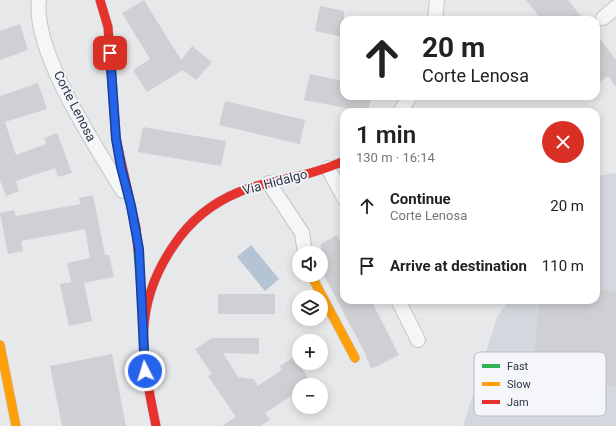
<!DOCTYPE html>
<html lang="en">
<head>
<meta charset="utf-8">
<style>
	body { margin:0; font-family:Roboto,sans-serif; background:#f6f6f6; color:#222; height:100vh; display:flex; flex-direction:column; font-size:15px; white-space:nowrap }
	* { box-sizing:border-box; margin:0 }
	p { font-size:13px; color:#767676 }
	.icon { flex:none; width:22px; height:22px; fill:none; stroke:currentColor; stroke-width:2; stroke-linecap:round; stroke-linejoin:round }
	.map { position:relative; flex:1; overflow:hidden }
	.details { position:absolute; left:340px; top:108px; width:260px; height:196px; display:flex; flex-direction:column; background:#fff; border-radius:12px; box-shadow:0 2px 10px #0003 }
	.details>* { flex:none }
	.hud { position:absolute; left:340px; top:16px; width:260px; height:84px; border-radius:12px; box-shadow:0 2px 10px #0003; background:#fff; color:#222; overflow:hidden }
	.controls { position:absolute; left:292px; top:246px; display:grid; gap:8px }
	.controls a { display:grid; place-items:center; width:36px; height:36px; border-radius:50%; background:#fff; box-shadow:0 2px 10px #0003; font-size:20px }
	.pin { position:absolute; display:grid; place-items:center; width:34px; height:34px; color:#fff; margin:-17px; border-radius:8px; box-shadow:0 2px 6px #0006 }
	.me { position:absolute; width:44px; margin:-22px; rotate:355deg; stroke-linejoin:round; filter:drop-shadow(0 0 3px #0008) }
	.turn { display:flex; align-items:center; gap:14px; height:84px; padding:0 16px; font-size:18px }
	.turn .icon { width:52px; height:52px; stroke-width:2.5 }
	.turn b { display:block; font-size:28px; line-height:34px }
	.round { display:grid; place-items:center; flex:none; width:42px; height:42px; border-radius:21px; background:#f6f6f6 }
	.headline { display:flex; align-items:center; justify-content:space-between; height:68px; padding:0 16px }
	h1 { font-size:24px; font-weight:600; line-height:30px }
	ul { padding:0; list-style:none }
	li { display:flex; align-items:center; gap:12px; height:60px; padding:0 16px }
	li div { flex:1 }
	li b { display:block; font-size:15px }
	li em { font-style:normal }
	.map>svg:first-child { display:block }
	.built { fill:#d4d7dd }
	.water { fill:#b4c4d5 }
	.building { fill:#ced0d3 }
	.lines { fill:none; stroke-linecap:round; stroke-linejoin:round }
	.street-casing { stroke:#c4c6c8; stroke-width:16 }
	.fast-casing { stroke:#c4c6c8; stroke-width:10 }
	.slow-casing { stroke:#c4c6c8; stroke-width:10 }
	.jam-casing { stroke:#c4c6c8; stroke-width:10 }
	.street { stroke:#f5f6f7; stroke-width:14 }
	.fast { stroke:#30b455; stroke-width:9 }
	.slow { stroke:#ff9f0a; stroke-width:9 }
	.jam { stroke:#e5322d; stroke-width:9 }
	.route-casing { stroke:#184099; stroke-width:10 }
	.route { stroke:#2563eb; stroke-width:7 }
	.labels { text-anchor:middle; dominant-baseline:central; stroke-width:3.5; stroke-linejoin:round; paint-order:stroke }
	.street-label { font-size:13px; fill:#2b3445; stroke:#f4f6f9 }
	.key { fill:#f4f6f9; stroke:#b8bcc3; stroke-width:1 }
	.key-label { font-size:11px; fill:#2b3445 }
</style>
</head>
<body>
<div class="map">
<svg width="616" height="426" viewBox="0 0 616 426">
	<rect width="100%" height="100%" fill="#e6e8ea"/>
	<polygon class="built" points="616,173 616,426 463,426 497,317 509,300 596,300 596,176"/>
	<polygon class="water" points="251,245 279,279 265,291 237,257"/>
	<g class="building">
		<polygon points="144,0 181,60 192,46 212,62 196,80 183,70 147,92 133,70 150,59 122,13"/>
		<polygon points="526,0 568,0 584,20 542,20"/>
		<polygon points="320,6 344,11 344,37 315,31"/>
		<polygon points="20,24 28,50 0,60 0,31"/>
		<polygon points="596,34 616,60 616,87 608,76 596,85"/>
		<polygon points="310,74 344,81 344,96 371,96 368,112 304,100"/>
		<polygon points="38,83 47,109 5,122 16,155 46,144 44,138 57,133 72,173 58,177 55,168 16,181 19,191 6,196 0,180 0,96"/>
		<polygon points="225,101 305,120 300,144 219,125"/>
		<polygon points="143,127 226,141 221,166 138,152"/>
		<polygon points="93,195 105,255 109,255 114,277 84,283 92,321 69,326 60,284 71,282 67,263 90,258 85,229 21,241 23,251 8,254 0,213 14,210 16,216 80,204 79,198"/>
		<polygon points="337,235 344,249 344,300 371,300 399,355 371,369 365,353 321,270 321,244"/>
		<polygon points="596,290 616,292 616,386 542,378 544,366 533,365 540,300 596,300"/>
		<rect x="218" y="294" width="57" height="20"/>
		<polygon points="212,338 259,338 259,354 223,353 238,377 254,379 258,386 282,370 280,366 294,357 313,385 299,385 299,391 265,413 270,420 260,426 222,426 236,417 208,376 212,374 195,349"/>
		<polygon points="112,354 126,426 62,426 50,366"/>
	</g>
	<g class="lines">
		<g class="street-casing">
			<g id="street">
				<path d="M39 0C32 51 96 147 123 191"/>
				<polyline points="603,18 616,7"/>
				<polyline points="435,20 437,0"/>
				<polyline points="400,112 410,96"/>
				<polyline points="328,168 344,198"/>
				<polyline points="269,183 302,233 305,253"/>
				<polyline points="398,300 418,340"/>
			</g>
		</g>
		<g class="fast-casing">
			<polyline id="fast" points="138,250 142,301"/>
		</g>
		<g class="slow-casing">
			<g id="slow">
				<polyline points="311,275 355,358"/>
				<polyline points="0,345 16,426"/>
			</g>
		</g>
		<g class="jam-casing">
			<g id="jam">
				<polyline points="100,0 108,27 116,139 136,228 138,250"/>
				<path d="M156 426C142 357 131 307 174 245 190 221 212 203 239 192 257 184 276 182 295 177 312 173 328 168 344 161"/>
			</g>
		</g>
		<use href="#street" class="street"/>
		<use href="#fast" class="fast"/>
		<use href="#slow" class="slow"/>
		<use href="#jam" class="jam"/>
	</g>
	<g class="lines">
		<g class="route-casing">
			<polyline id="route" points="110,53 116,139 121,167 131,206 139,249 145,371"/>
		</g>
		<use href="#route" class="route"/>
	</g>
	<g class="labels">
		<g class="street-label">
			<text transform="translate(75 106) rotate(63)">Corte Lenosa</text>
			<text transform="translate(275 182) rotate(-15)">Via Hidalgo</text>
		</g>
	</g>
	<rect x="474" y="352" width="132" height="64" rx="6" class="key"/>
	<rect x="482" y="364" width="18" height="4" fill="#30b455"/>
	<rect x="482" y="382" width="18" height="4" fill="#ff9f0a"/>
	<rect x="482" y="400" width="18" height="4" fill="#e5322d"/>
	<g class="key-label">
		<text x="507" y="370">Fast</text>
		<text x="507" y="388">Slow</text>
		<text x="507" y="406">Jam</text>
	</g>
</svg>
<div class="controls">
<a><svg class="icon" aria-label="sound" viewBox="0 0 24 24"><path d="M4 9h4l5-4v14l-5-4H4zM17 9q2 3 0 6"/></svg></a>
<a><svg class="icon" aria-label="layers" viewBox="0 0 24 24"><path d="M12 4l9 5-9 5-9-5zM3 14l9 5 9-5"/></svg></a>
<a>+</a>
<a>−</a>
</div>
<div class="pin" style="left:110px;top:53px;background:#d93025"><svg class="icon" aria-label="arrive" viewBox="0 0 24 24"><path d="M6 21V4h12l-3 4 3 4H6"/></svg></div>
<svg class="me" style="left:145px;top:371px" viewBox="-20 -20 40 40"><circle r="17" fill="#2563eb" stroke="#fff" stroke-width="3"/><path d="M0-11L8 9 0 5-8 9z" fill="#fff"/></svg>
<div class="hud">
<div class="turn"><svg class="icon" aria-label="ahead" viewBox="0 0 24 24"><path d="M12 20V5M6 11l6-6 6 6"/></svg><div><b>20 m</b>Corte Lenosa</div></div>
</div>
<section class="details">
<div class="headline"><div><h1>1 min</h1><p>130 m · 16:14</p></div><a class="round" style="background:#d93025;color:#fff"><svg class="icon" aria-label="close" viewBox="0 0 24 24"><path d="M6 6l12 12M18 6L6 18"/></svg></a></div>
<ul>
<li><svg class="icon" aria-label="ahead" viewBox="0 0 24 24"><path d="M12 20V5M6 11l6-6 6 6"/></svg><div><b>Continue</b><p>Corte Lenosa</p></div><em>20 m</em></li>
<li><svg class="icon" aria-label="arrive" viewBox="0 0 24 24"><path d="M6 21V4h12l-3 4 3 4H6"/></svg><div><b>Arrive at destination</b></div><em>110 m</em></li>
</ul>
</section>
</div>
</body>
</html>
